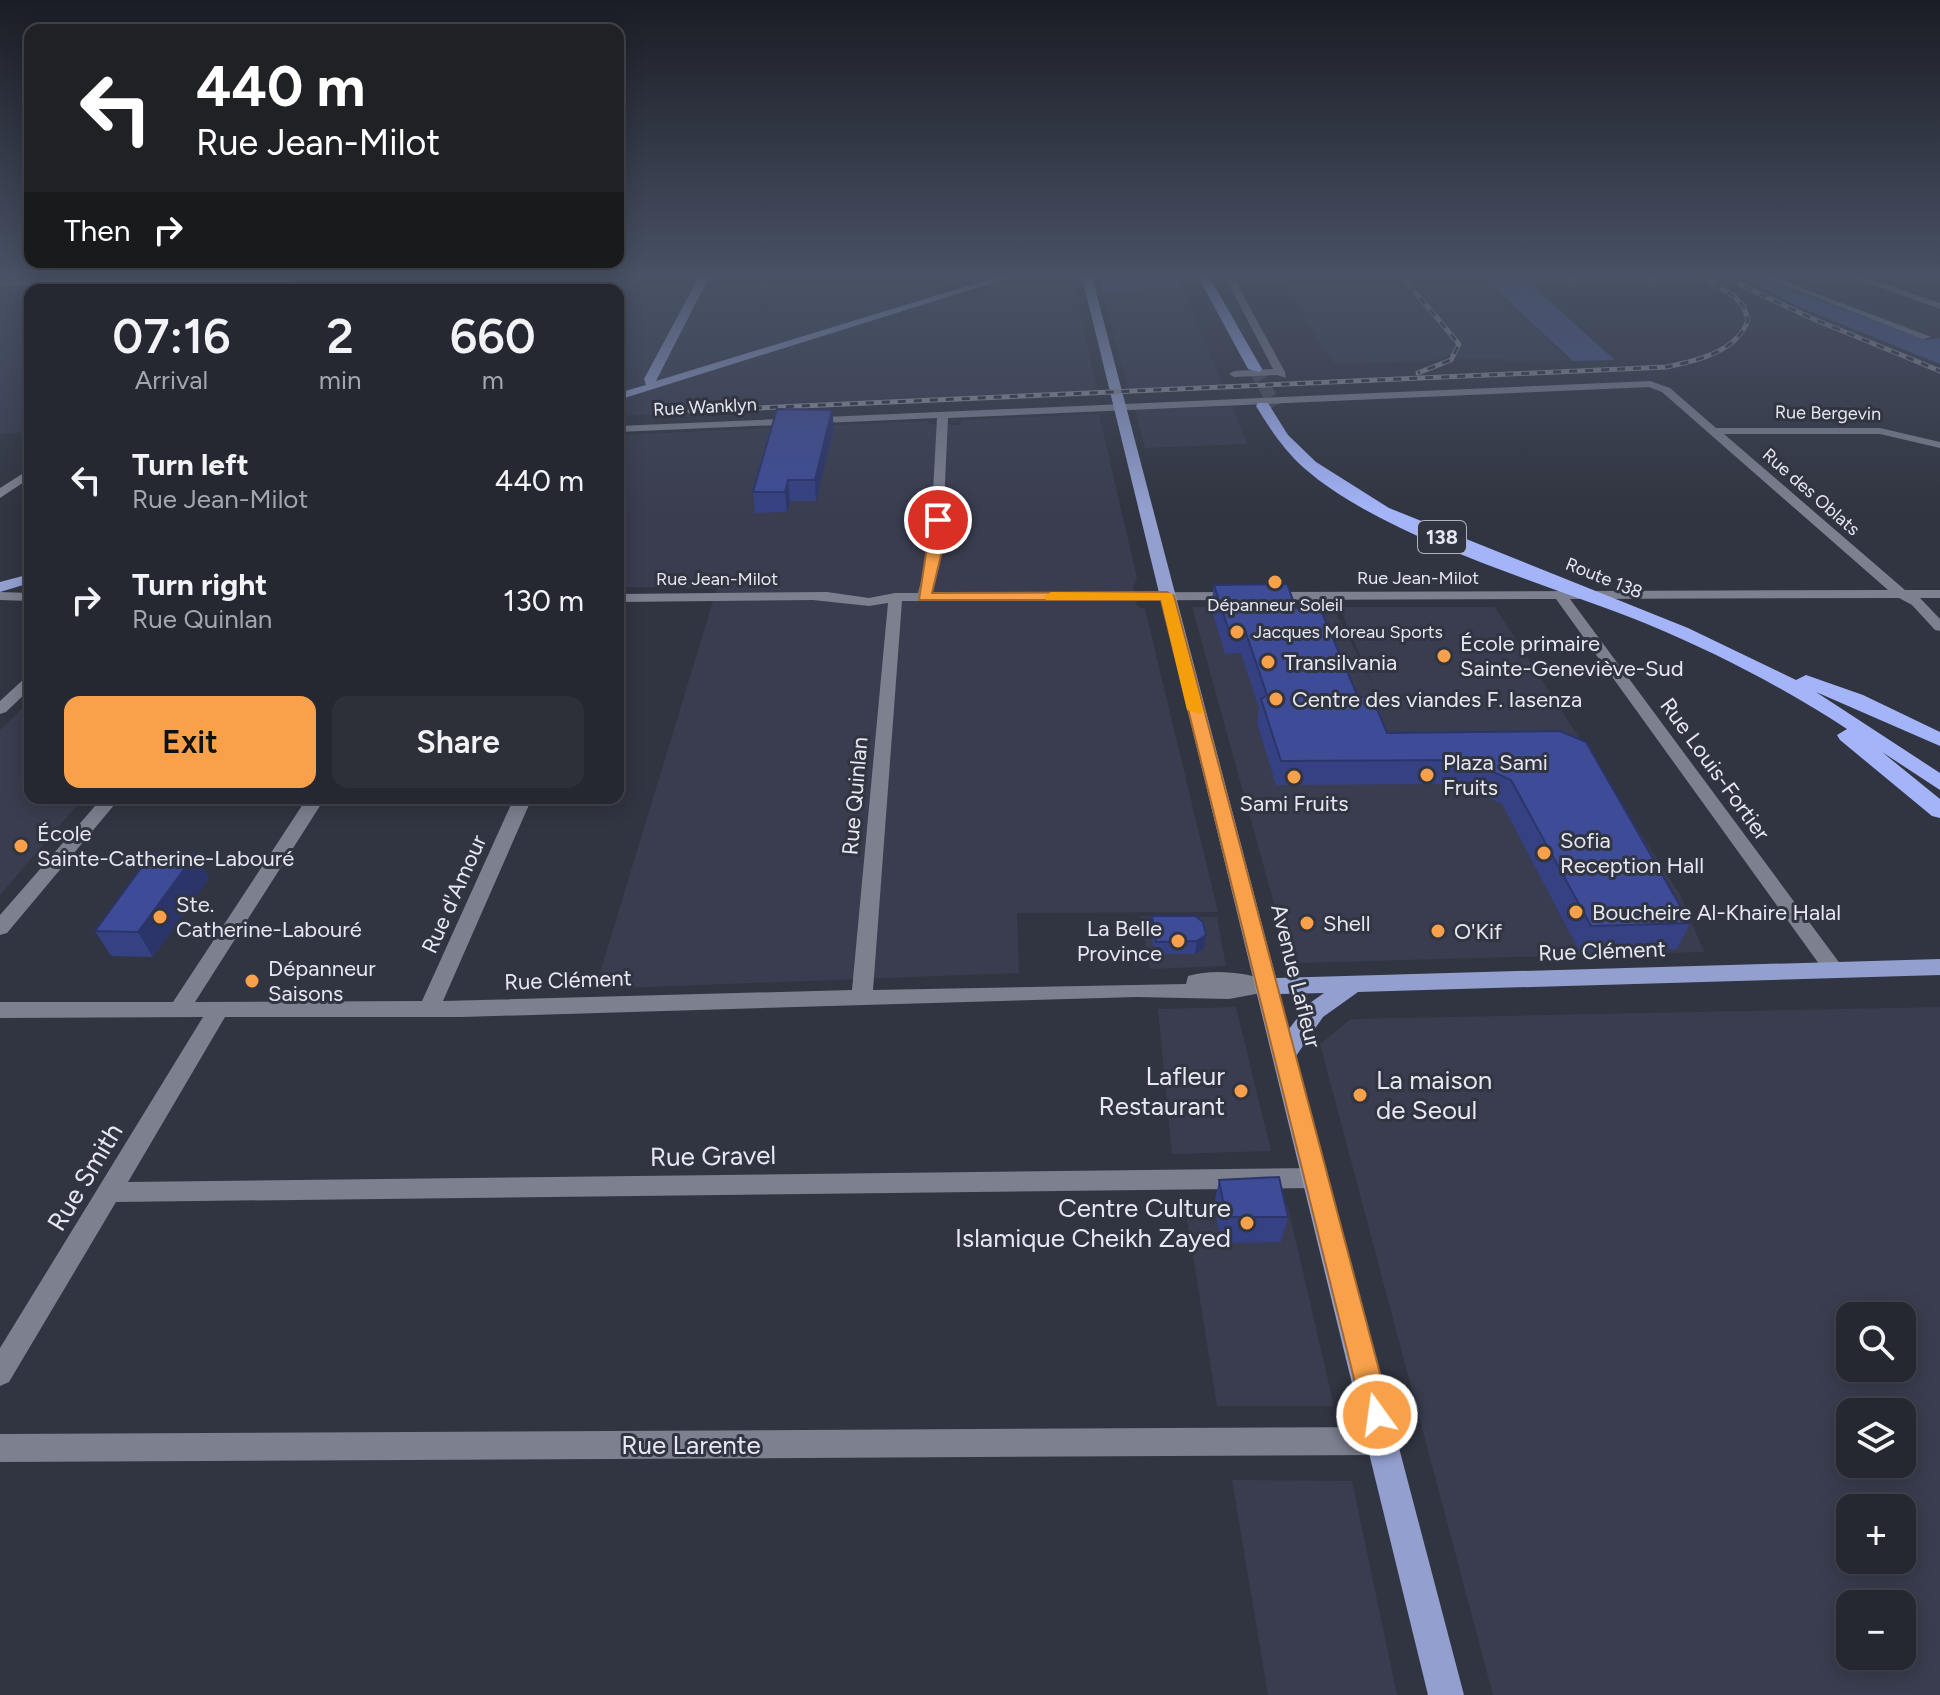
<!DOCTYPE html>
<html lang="en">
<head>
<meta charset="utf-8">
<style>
	body { margin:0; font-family:Figtree,sans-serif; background:#2d3039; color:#f1f3f6; height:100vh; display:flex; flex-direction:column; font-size:30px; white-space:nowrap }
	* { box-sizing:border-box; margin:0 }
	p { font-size:26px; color:#a3a6ab }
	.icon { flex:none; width:44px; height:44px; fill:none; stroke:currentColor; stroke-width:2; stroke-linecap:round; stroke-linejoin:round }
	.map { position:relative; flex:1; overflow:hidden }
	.details { position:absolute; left:24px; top:284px; width:600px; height:520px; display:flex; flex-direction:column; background:#252831; border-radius:16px; box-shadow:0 4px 20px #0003,0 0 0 2px #42444d }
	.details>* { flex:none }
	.banner { position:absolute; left:24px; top:24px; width:600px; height:244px; border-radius:16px; box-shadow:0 4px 20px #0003,0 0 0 2px #42444d; background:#202124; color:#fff; overflow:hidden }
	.fabs { position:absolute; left:1836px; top:1302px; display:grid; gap:16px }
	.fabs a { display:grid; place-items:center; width:80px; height:80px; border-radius:16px; background:#252831; box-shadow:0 4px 20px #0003,0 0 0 2px #42444d; font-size:40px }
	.pin { position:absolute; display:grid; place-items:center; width:68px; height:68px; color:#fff; margin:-34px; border:4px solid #fff; border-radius:50%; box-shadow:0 2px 8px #0007 }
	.me { position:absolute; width:88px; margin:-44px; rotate:346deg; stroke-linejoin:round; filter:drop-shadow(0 0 6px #0008) }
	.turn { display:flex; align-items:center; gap:28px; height:168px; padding:0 40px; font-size:36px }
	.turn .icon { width:104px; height:104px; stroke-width:2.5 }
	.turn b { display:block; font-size:56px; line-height:68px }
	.then { display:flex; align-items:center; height:76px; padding:0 40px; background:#0003; gap:16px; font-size:30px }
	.eta { display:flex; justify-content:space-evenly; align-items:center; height:136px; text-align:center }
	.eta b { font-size:48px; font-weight:600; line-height:56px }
	.button { display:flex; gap:16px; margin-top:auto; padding:16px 40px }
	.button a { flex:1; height:92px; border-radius:16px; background:#f8a14a; color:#111; font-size:32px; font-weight:600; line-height:92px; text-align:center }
	.button a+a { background:#2d3039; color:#f1f3f6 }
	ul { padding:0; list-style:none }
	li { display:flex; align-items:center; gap:24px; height:120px; padding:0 40px }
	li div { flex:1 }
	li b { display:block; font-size:30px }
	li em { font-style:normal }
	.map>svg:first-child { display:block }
	.built { fill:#393d4f; fill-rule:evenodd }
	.green { fill:#48558d }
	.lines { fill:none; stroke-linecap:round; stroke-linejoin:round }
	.highway-tunnel { stroke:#4c505b; stroke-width:13; stroke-dasharray:13 6; stroke-linecap:butt }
	.minor { fill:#7c808f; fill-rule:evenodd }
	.major { fill:#939fce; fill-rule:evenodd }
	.highway { fill:#a3b4f8; fill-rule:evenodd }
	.rail-casing { stroke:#8d909a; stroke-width:5 }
	.rail { stroke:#313541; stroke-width:3; stroke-dasharray:8; stroke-linecap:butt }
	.wall { fill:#354182 }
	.shaded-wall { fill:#2b356a }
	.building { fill:#3e4c97; stroke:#2b356a; stroke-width:2 }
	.route { fill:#f8a14a; stroke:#a16930; stroke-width:2 }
	.slow { fill:#f59e0b }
	.poi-dot { fill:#f8a14a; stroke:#313541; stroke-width:3 }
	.labels { text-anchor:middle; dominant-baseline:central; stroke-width:6; stroke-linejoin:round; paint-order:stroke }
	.far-street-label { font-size:18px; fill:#e5e8f0; stroke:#313541 }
	.far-poi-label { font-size:18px; fill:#e5e8f0; stroke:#313541 }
	.shield { fill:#313541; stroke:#afb2bc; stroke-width:2 }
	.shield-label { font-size:20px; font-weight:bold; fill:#e5e8f0 }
	.poi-label { font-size:22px; fill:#e5e8f0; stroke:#313541; text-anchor:start }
	.street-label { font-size:22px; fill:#e5e8f0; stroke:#313541 }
	.near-poi-label { font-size:26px; fill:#e5e8f0; stroke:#313541; text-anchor:end }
	.near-street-label { font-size:26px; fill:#e5e8f0; stroke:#313541 }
</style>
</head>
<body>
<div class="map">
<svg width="1940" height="1695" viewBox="0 0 1940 1695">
	<rect width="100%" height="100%" fill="#313541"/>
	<g class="built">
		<polygon points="0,273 938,273 937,292 963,299 1043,273 1072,273 1098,396 618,416 618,290 30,290 30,432 0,434"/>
		<polygon points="1277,273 1477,273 1568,360 1506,362 1501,358 1459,359 1451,355 1433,361 1334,364"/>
		<polygon points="1152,287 1182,287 1223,386 1129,391 1102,292 1153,291"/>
		<polygon points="1232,406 1247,444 1145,448 1135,410"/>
		<polygon points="1099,414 1137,578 1133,587 1137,606 1145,609 1218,912 1017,913 1019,973 595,989 717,588 618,587 618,435 928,421 929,424 960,425 962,420"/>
		<polygon points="1332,606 1374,687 1339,607 1495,607 1680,895 1704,952 1298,963 1289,958 1192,607"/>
		<polygon points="30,701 30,798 83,798 0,895 0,730"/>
		<polygon points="1140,916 1217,917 1226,966 1150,969"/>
		<polygon points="1236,1007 1271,1151 1172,1154 1158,1009"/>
		<path d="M1940 1007V1695H1493L1320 1044 1351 1019ZM1850 1316H1902V1368H1850ZM1850 1412H1902V1464H1850ZM1850 1508H1902V1560H1850ZM1850 1604H1902V1656H1850Z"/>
		<polygon points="1185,1206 1288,1207 1334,1406 1217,1406"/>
		<polygon points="1232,1480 1352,1481 1397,1695 1268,1695"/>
	</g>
	<g class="green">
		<polygon points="1101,273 1175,273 1182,287 1102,292"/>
		<polygon points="1478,273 1518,273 1615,360 1573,361"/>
		<polygon points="1748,274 1926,340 1940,338 1940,364 1797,306 1744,276"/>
	</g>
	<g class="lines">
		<polyline class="highway-tunnel" points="1255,369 1275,406"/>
		<g class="minor">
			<polygon points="1223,273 1231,273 1285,372 1286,378 1277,375 1234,377 1229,374 1234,371 1273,369"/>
			<polygon points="1560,273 1569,273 1579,282 1572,284"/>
			<polygon points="1639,273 1648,273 1659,282 1652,284"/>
			<polygon points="1752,273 1763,273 1931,337 1923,339"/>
			<polygon points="1840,273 1852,273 1940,303 1940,309"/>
			<polygon points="1932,273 1940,273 1940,277 1933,275"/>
			<polygon points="0,279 292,279 296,282 292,285 0,285"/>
			<path d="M1650 381 1670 388 1716 428H1880L1940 442V448L1880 434H1724L1905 590H1940V598H1920L1940 619V631L1935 630 1912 605 1899 598 1570 599 1841 965 1844 970 1841 975H1827L1556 599 1267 600 1260 596 1267 592 1888 590 1662 392 1649 387 948 418 942 547 932 593 1237 592 1244 596 1237 600 902 601 873 990 1186 984 1188 976C1215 968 1246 973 1272 981L1275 986 1272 991 1229 999 1137 997 462 1017H225L128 1182 1317 1168 1325 1171 1329 1178 1325 1185 1317 1188 116 1202 9 1382 0 1386V1348L203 1017 0 1018V1002H173L307 798H325L195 1002 422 1001 514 798H532L443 1001 852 990 888 603 869 606 813 600 618 602V594L827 592 869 598 895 593H918L930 547 937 418 618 432V426Z"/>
			<polygon points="30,469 30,478 0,498 0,488"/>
			<polygon points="0,592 30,593 30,601 0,600"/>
			<polygon points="30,676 30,689 6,712 0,714 0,701 25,678"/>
			<polygon points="102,798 120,798 7,933 0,935 0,915"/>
			<polygon points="1383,1427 1393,1431 1397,1441 1393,1451 1383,1455 0,1462 0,1434"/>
		</g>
		<g class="major">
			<polygon points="701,273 711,273 656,381 1010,273 1024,273 618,400 618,393 646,385 644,379"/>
			<path d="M1081 273H1091L1276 978 1940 959V975L1358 992 1323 1017 1296 1056 1464 1695H1428ZM1324 993 1307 1005 1289 1029 1280 994Z"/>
			<polygon points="30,574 30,583 0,592 0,582"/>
		</g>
		<g class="highway">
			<polygon points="1196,273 1207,273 1262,369 1260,372 1248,369"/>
			<path d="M1258 403H1268L1288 435 1316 462 1389 508 1688 628 1796 680 1806 675 1863 695 1940 732V746L1816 692 1940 773V790L1882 752 1940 799V818L1932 816 1840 740 1837 735 1847 729C1784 688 1717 653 1647 624 1546 583 1385 539 1304 468 1284 450 1270 429 1256 406Z"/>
		</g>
		<g class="rail-casing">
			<g id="rail">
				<polyline points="1399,273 1459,344 1451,360 1418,373"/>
				<polyline points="1716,273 1811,318 1940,371"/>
				<path d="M690 411 1666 367C1696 361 1737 352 1748 320L1744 307 1735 297 1699 273"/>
			</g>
		</g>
		<use href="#rail" class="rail"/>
	</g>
	<g class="wall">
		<polygon points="832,410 834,429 816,501 790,501 787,512 755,513 753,492"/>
		<polygon points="1214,585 1296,608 1358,697 1387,733 1560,731 1690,923 1677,949 1580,952 1502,804 1459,784 1276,785 1257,723 1259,708 1241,653 1225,654 1211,607"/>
		<polygon points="209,878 153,957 111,956 95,931"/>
		<polygon points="1152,916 1206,935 1204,948 1195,954 1155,954 1150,929"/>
		<polygon points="1219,1180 1288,1217 1281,1242 1221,1243 1214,1205"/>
	</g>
	<g class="shaded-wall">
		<polygon points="832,410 834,429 816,501 815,480"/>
		<polygon points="788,480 790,501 787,512 785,492"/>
		<polygon points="196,853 209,878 153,957 138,932"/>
		<polygon points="1206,935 1204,948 1195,954 1197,941"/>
	</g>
	<g class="building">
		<polygon points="777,409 832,410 815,480 788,480 785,492 753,492"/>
		<polygon points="1287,584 1296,608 1320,608 1358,697 1372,697 1387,733 1560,731 1586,742 1690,923 1591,926 1511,780 1467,760 1281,761 1261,699 1267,695 1245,630 1229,631 1214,585"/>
		<polygon points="152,853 196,853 138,932 95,931"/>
		<polygon points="1152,916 1195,916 1203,922 1206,935 1197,941 1156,942"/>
		<polygon points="1279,1177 1288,1217 1226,1217 1219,1180"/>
	</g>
	<linearGradient id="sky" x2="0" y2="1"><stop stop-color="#1b1d24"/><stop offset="0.54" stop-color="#485165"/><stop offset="1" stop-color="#485165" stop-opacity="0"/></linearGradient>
	<rect width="1940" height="510" fill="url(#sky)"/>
	<polygon class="route" points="938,517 944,520 942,551 932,593 1167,592 1174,596 1391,1415 1386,1425 1377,1429 1367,1425 1363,1415 1161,600 919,600 931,520"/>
	<polygon class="slow" points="1051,592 1172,593 1203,710 1201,714 1187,710 1161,600 1046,600 1044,597"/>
	<g class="poi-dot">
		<circle cx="1275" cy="582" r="8"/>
		<circle cx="1237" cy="632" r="8"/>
		<circle cx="1444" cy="656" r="8"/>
		<circle cx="1268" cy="662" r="8"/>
		<circle cx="1276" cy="699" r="8"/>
		<circle cx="1427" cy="775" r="8"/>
		<circle cx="1294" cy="777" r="8"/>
		<circle cx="21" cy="846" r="8"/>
		<circle cx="1544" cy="853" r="8"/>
		<circle cx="1576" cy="912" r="8"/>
		<circle cx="160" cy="917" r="8"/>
		<circle cx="1307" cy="923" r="8"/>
		<circle cx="1438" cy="931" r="8"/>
		<circle cx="1178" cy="941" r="8"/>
		<circle cx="252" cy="981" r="8"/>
		<circle cx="1241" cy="1091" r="8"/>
		<circle cx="1360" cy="1095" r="8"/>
		<circle cx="1247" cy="1223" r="8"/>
	</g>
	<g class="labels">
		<g class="far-street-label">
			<text transform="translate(705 407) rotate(-3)">Rue Wanklyn</text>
			<text transform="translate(1828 413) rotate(1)">Rue Bergevin</text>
			<text transform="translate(1811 492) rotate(41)">Rue des Oblats</text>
			<text x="1418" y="578">Rue Jean-Milot</text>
			<text transform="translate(1604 578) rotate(22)">Route 138</text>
			<text x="717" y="579">Rue Jean-Milot</text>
		</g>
		<g class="far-poi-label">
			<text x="1275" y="605">Dépanneur Soleil</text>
			<text x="1253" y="632" text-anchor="start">Jacques Moreau Sports</text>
		</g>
		<rect class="shield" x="1418" y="521" width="48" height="32" rx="6"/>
		<g class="shield-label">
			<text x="1442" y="537">138</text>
		</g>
		<g class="poi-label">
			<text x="1460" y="643">École primaire<tspan x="1460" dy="25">Sainte-Geneviève-Sud</tspan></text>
			<text x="1284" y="662">Transilvania</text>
			<text x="1292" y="699">Centre des viandes F. Iasenza</text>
			<text x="1443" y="762">Plaza Sami<tspan x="1443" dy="25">Fruits</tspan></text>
			<text x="1294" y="803" text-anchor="middle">Sami Fruits</text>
			<text x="37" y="833">École<tspan x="37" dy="25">Sainte-Catherine-Labouré</tspan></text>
			<text x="1560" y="840">Sofia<tspan x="1560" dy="25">Reception Hall</tspan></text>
			<text x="176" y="904">Ste.<tspan x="176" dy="25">Catherine-Labouré</tspan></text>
			<text x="1592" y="912">Boucheire Al-Khaire Halal</text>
			<text x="1323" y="923">Shell</text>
			<text x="1162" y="928" text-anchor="end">La Belle<tspan x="1162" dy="25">Province</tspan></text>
			<text x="1454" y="931">O'Kif</text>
			<text x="268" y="968">Dépanneur<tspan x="268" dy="25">Saisons</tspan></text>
		</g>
		<g class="street-label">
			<text transform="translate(1715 769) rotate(54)">Rue Louis-Fortier</text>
			<text transform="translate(855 796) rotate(-85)">Rue Quinlan</text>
			<text transform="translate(454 894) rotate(-66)">Rue d'Amour</text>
			<text transform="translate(1602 951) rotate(-2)">Rue Clément</text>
			<text transform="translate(1296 976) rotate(76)">Avenue Lafleur</text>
			<text transform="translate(568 980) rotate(-2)">Rue Clément</text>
		</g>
		<g class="near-poi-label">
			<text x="1225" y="1076">Lafleur<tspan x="1225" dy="30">Restaurant</tspan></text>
			<text x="1376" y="1080" text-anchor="start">La maison<tspan x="1376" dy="30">de Seoul</tspan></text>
			<text x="1231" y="1208">Centre Culture<tspan x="1231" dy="30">Islamique Cheikh Zayed</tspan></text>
		</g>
		<g class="near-street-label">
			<text transform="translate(713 1156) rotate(-1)">Rue Gravel</text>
			<text transform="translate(85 1177) rotate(-59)">Rue Smith</text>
			<text x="691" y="1445">Rue Larente</text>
		</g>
	</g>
</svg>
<div class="fabs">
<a><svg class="icon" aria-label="search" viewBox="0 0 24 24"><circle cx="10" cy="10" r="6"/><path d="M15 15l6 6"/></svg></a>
<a><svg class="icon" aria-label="layers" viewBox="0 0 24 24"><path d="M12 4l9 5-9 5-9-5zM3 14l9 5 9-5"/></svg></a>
<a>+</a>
<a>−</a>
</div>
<div class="pin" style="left:938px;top:520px;background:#d93025"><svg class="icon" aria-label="arrive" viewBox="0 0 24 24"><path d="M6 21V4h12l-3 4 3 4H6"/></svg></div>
<svg class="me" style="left:1377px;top:1415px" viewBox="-20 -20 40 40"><circle r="17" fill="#f8a14a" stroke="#fff" stroke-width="3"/><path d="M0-11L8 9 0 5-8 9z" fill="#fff"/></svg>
<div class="banner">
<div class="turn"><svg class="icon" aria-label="left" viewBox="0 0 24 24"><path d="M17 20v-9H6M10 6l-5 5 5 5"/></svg><div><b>440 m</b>Rue Jean-Milot</div></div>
<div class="then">Then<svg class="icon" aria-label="right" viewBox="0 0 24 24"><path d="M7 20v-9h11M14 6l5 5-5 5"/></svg></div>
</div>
<section class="details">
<div class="eta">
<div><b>07:16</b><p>Arrival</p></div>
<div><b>2</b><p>min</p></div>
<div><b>660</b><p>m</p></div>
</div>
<ul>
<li><svg class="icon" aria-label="left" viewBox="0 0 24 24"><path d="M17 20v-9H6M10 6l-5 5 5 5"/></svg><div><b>Turn left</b><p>Rue Jean-Milot</p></div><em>440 m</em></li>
<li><svg class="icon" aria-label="right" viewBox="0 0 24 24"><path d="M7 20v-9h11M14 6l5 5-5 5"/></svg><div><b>Turn right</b><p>Rue Quinlan</p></div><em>130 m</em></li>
</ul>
<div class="button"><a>Exit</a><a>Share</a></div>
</section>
</div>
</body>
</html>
